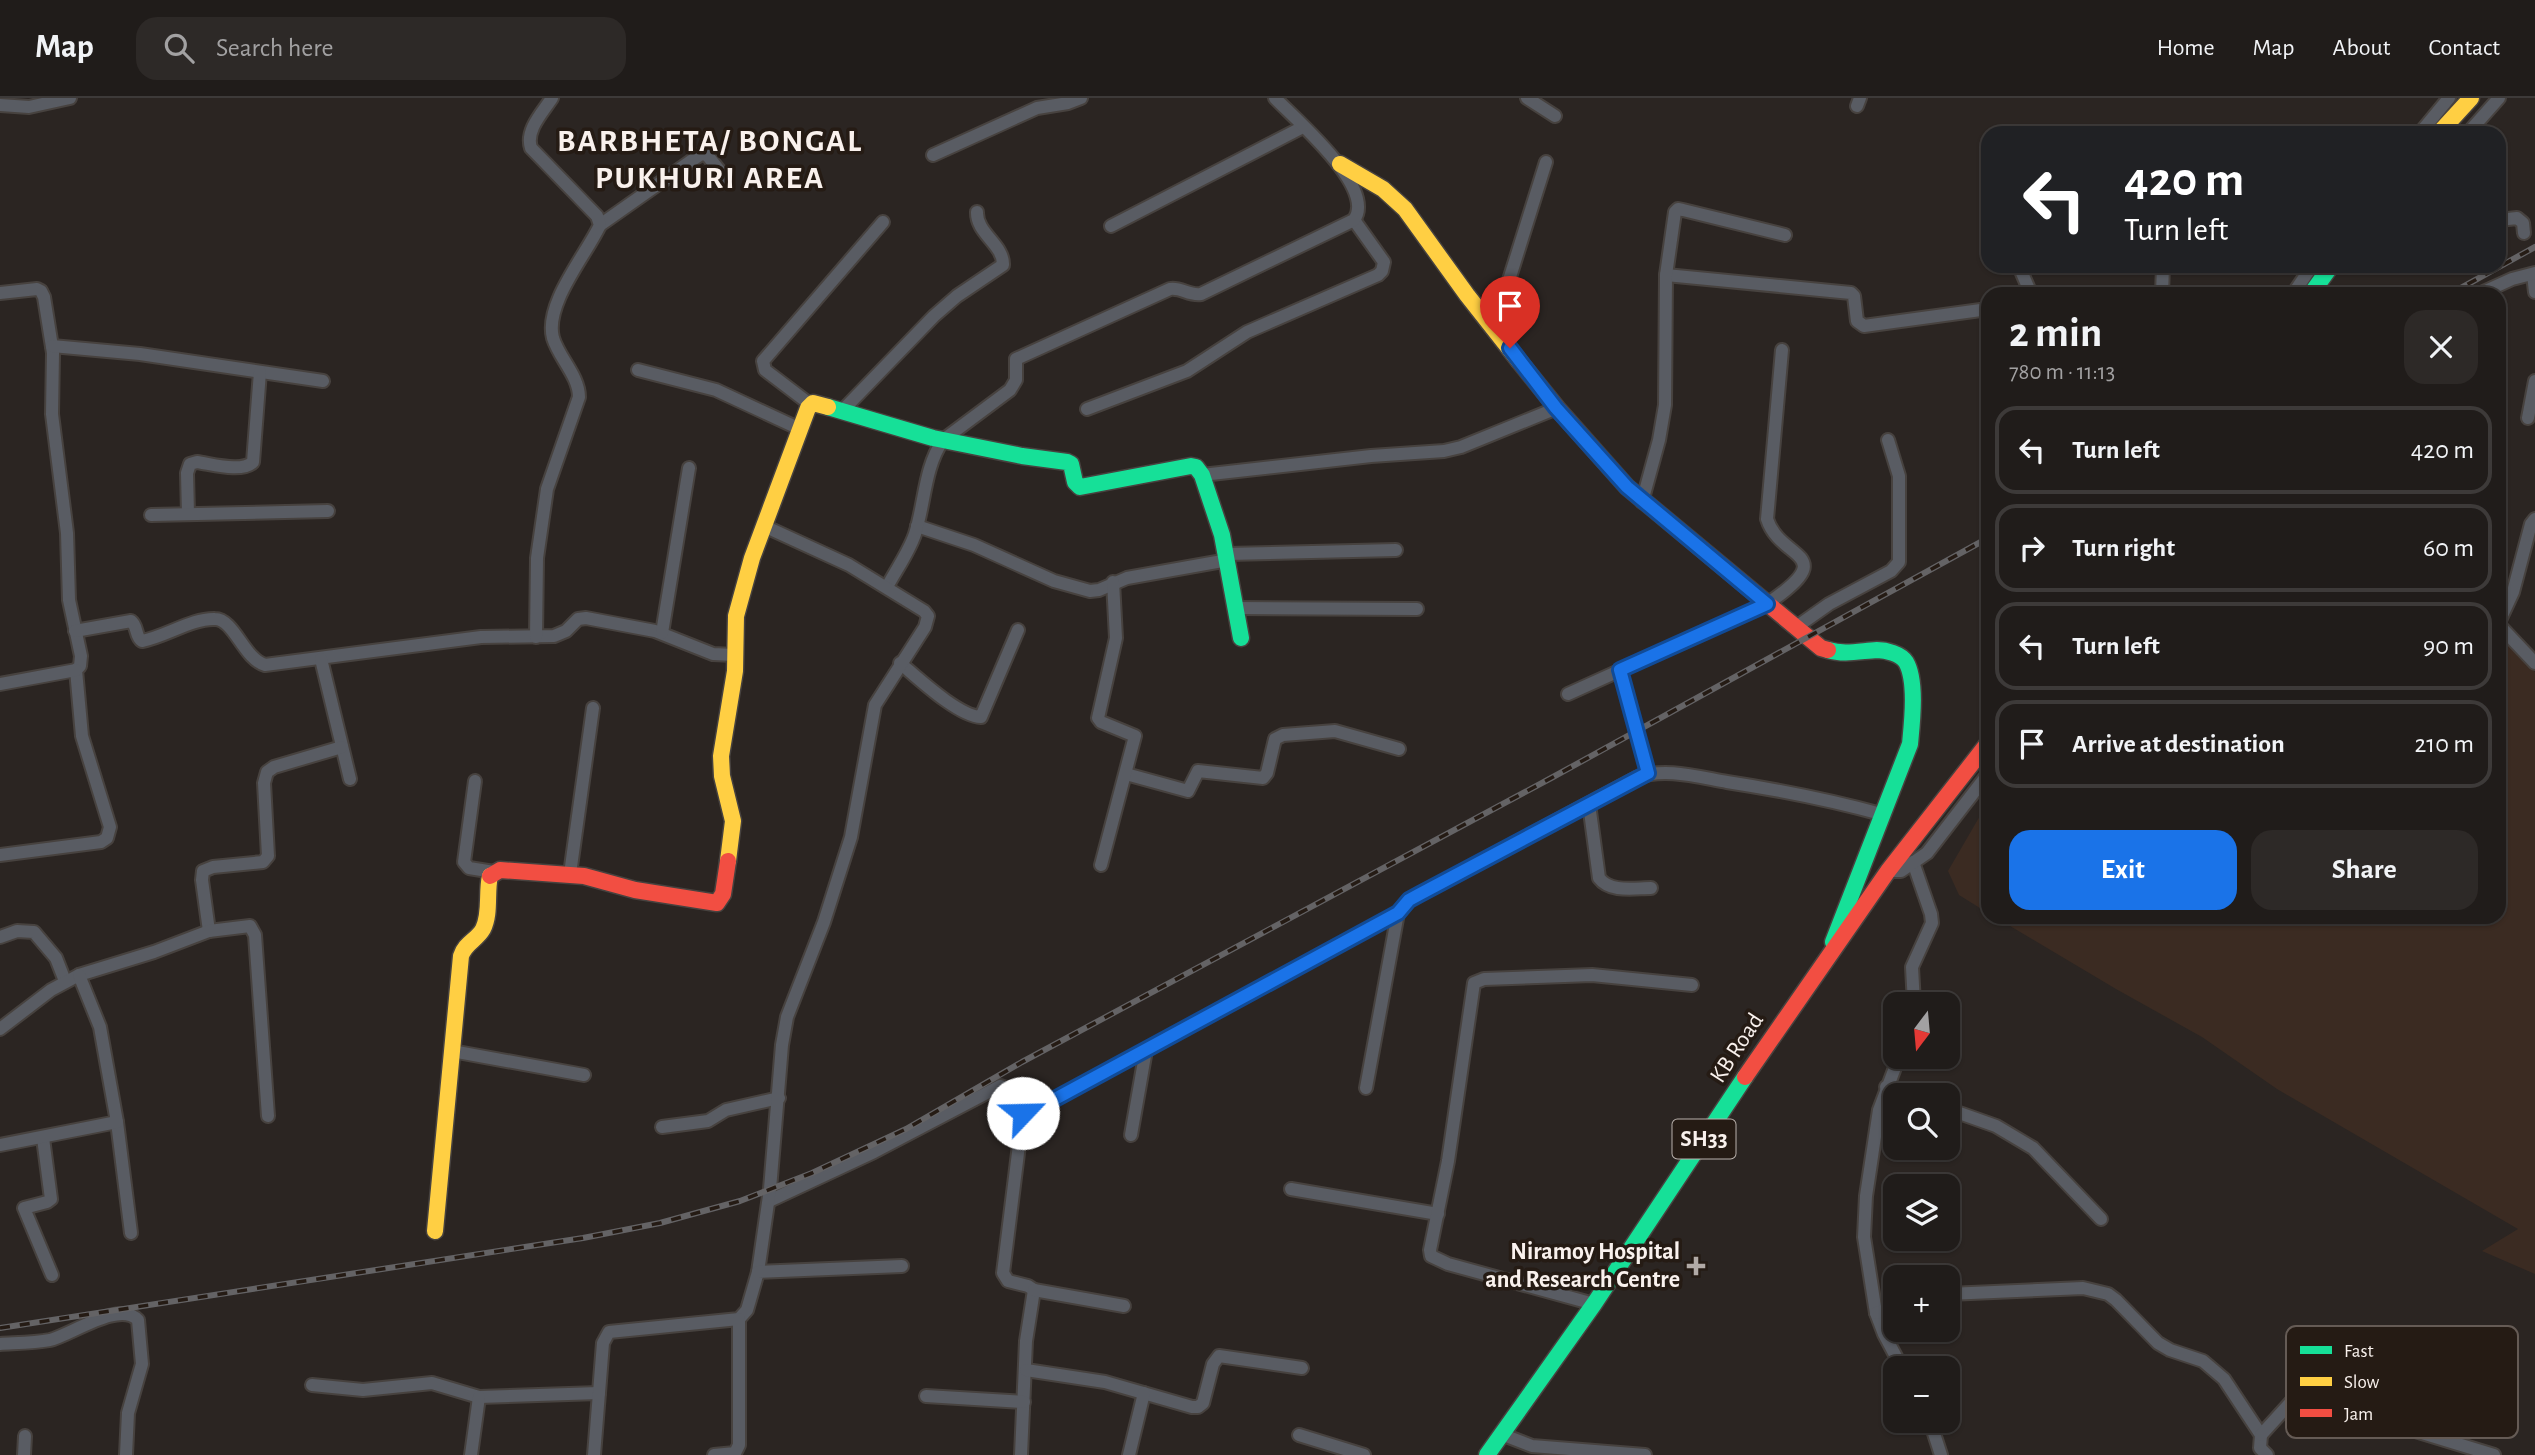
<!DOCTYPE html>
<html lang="en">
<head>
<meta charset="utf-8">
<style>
	body { margin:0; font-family:"Alegreya Sans",sans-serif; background:#2d2927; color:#f1f3f6; height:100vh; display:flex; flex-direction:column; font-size:26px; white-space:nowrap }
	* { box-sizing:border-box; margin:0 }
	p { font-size:23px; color:#a2a1a2 }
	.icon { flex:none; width:38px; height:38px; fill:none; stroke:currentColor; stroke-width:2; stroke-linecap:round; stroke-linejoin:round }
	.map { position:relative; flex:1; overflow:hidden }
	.sheet { position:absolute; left:1981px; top:189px; width:525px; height:637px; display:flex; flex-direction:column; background:#201c1a; border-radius:21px; box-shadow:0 2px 5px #0004,0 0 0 2px #3d3a39 }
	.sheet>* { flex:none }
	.guide { position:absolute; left:1981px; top:28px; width:525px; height:147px; border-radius:21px; box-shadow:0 2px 5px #0004,0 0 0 2px #3d3a39; background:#202124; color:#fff; overflow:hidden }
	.needle { width:46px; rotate:196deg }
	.tools { position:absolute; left:1883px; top:894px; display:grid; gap:14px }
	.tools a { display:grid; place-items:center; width:77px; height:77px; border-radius:14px; background:#201c1a; box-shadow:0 2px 5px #0004,0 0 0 2px #3d3a39; font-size:35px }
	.pin { position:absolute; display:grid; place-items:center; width:60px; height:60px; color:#fff; margin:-72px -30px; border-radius:50% 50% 50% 0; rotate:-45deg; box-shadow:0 0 7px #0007 }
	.pin .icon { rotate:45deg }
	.me { position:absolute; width:77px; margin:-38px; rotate:66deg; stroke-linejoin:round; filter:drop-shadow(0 0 5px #0008) }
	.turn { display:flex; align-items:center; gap:24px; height:147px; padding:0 28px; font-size:32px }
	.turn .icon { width:91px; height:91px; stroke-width:2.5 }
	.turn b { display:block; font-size:49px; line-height:60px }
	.round { display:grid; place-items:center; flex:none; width:74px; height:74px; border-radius:21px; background:#2d2927 }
	.overview { display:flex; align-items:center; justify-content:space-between; height:119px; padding:0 28px }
	h1 { font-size:42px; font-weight:700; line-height:52px }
	.button { display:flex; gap:14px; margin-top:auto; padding:14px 28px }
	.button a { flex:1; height:80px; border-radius:21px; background:#1a73e8; color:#fff; font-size:28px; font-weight:700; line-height:80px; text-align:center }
	.button a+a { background:#2d2927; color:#f1f3f6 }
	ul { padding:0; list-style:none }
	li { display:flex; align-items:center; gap:21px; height:88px; margin:0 14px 10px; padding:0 14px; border:4px solid #3d3a39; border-radius:21px }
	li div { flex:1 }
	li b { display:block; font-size:26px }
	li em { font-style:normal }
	header { display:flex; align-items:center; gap:42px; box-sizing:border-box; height:98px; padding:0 35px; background:#201c1a; border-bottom:2px solid #3d3a39 }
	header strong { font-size:33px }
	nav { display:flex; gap:38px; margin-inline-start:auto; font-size:24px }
	.search { width:490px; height:63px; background:#2d2927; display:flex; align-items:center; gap:18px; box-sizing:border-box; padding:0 24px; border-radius:21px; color:#a2a1a2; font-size:26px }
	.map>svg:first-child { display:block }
	.built { fill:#3b2b22 }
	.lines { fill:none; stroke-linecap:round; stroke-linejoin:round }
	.street-casing { stroke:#47423f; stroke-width:16 }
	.fast-casing { stroke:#47423f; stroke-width:19 }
	.slow-casing { stroke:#47423f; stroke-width:19 }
	.jam-casing { stroke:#47423f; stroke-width:19 }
	.street { stroke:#595c63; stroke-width:12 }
	.fast { stroke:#16e098; stroke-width:16 }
	.slow { stroke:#ffcf43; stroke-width:16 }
	.jam { stroke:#f24e42; stroke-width:16 }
	.rail-casing { stroke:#646365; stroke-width:6 }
	.rail { stroke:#251b14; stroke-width:3.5; stroke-dasharray:10; stroke-linecap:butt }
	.route-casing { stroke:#114b97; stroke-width:18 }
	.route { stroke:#1a73e8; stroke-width:12 }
	.poi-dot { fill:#b1aaa6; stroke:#251b14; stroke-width:2.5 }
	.labels { text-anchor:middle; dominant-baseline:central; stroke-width:7; stroke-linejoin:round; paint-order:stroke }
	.shield { fill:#251b14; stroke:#b9b1ac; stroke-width:2 }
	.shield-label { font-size:23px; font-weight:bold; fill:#f9f1ed }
	.street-label { font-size:24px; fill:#f9f1ed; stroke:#251b14 }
	.poi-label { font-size:24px; font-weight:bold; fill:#f9f1ed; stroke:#251b14; text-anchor:end }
	.district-label { font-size:32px; font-weight:bold; letter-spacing:2px; fill:#f9f1ed; stroke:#251b14 }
	.key { fill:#251b14; stroke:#655b55; stroke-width:2 }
	.key-label { font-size:19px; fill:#f9f1ed }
</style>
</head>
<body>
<header>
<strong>Map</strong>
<div class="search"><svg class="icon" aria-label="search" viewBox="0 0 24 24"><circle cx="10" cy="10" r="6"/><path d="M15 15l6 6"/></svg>Search here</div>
<nav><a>Home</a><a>Map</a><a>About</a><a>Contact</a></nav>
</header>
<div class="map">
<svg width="2535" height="1357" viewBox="0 0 2535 1357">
	<rect width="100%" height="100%" fill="#2b2522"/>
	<g class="built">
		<polygon points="2499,535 2535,574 2535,1176 2482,1153 2518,1131 2277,991 2202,939 2116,891 1995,819 2499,819"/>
		<polygon points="1988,704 1988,815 1959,797 1948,773"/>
	</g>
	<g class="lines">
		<g class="street-casing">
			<g id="street">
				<polyline points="1527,0 1555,18"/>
				<polyline points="0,7 29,9 70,0"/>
				<polyline points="1857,8 1860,0"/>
				<polyline points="2420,35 2449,0"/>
				<polyline points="2468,35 2499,0"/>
				<polyline points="933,57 1037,10 1068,5 1081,0"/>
				<polyline points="2499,122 2517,120 2523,125 2524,135"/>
				<polyline points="600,127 701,56 707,57 727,82"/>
				<polyline points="1111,128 1303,29"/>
				<polyline points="2019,168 2031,196"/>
				<polyline points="2533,176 2535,194"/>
				<polyline points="1666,177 1851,195 1854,198 1857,223 1864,228 1988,211"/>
				<polyline points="0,195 37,191 41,193 44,199 53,255 52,316 67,435 69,502 81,558 80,568 76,572 82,638 110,729 107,740 101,744 0,757"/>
				<polyline points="2162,196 2163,168"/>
				<polyline points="2293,196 2312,168"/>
				<polyline points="2479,196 2512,181 2535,175"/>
				<polyline points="1494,230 1546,64"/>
				<polyline points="52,248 140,256 323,283"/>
				<polyline points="638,272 716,292 800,331"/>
				<polyline points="811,307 765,272 763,263 883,124"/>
				<polyline points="1087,311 1187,273 1247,234 1378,177 1382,173 1384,164 1354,122"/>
				<path d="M843 312 934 218 957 198 1003 167C1004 147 976 135 977 114"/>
				<polyline points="2528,320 2535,283"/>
				<polyline points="1202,377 1371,358 1444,353 1461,349 1557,310"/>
				<polyline points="1642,404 1659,342 1665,307 1666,177 1675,114 1678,111 1683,112 1785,137"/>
				<path d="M188 416 187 375 190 366 197 364C212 366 242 375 253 364L260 274"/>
				<polyline points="151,417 328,413"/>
				<polyline points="917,428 974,447 1054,483 1090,493 1099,492 1127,480 1228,462"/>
				<polyline points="1227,456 1396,452"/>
				<path d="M887 489C896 472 909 454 915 436 925 405 924 370 943 342L1010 292 1016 282V261L1170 191C1181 189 1189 198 1201 196L1354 122C1377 90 1296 22 1275 0"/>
				<polyline points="1236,510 1417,511"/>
				<polyline points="2499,524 2513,494 2531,426 2535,421"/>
				<polyline points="2499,527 2535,565"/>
				<polyline points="1795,530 1829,506 1891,473 1899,464 1899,378 1888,342"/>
				<path d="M75 533 131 523C138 528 135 539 142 543 165 539 192 520 215 521 234 521 244 561 265 567L481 539 554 538 566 533 578 521 586 520 655 533 713 556 734 557"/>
				<polyline points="662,535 689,370"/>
				<path d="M536 539 537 460 547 391 579 299C579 278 559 260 553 240 544 206 586 157 600 127L597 118 531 50C525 32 543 14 552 0"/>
				<polyline points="321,561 350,681"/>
				<path d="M900 565C918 580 958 618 981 619L1018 532"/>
				<polyline points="1620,572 1648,675"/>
				<polyline points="0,586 76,572"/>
				<path d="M1568 596 1767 506C1843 454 1780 463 1767 421L1782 252"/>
				<polyline points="1126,676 1188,693 1198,673 1263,680 1267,675 1275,641 1283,637 1335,633 1399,651"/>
				<polyline points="475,683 464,764 469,770 494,774"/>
				<path d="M1589 706 1599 780C1610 795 1635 790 1651 790"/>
				<polyline points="1913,764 1931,816 1932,825 1912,869 1914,906"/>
				<polyline points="1101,767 1135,638 1101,624 1098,620 1116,540 1113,484"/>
				<polyline points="1888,773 1901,773 1927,755 1988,676"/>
				<polyline points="570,776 593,610"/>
				<polyline points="209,833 202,782 203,773 213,769 263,764 268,758 264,685 267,674 274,669 342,649"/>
				<polyline points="0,839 17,833 34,834 56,860 65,883"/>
				<polyline points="0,931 51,892 79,877 154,854 209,833 250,828 255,837 268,1018"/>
				<polyline points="452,953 584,977"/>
				<polyline points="1899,959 1879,1012 1866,1098 1864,1139 1876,1215 1884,1236 1902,1270"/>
				<polyline points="1886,989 1910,998"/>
				<path d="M1366 990 1398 815 1409 802 1420 796 1636 680C1664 669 1698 679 1727 684 1779 692 1830 702 1881 716"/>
				<polyline points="1948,1011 1996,1028 2033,1050 2101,1121"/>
				<polyline points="1023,1015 1042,1008 1398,815"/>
				<polyline points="117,1024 131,1135"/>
				<polyline points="662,1029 708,1023 726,1012 779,1000"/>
				<polyline points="1131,1037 1146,952"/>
				<polyline points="43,1040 51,1101 47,1104 24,1110 52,1177"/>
				<polyline points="0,1047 117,1024 100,929 79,877"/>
				<polyline points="1291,1091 1438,1116"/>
				<polyline points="769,1103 874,1054 1000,988 1013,992 1023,1015 1003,1175 1008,1183 1028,1188 1034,1192 1026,1243 1021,1357"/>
				<polyline points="758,1174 770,1091 782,947 787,919 824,824 851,739 875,607 925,529 928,518 924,513 849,467 764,428"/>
				<polyline points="1034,1192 1124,1208"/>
				<polyline points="1948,1196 2083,1190 2108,1196 2116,1202 2158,1245 2170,1252 2203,1263 2224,1281 2261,1337 2260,1350 2267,1357"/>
				<polyline points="1594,1206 1448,1166 1431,1158 1430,1152 1448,1063 1474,885 1484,881 1592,877 1692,887"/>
				<polyline points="1876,1215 1895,1210"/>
				<path d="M0 1246C16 1245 34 1245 50 1242 71 1237 120 1202 138 1222L142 1266 128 1315 126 1357"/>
				<polyline points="1026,1272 1105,1284 1192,1309 1198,1309 1203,1305 1213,1266 1219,1258 1302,1270"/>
				<polyline points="312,1287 363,1292 432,1285 479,1299 599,1295"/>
				<polyline points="926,1298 1024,1304"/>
				<polyline points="1930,1323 1941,1357"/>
				<polyline points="1501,1336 1532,1348 1645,1357"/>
				<polyline points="1299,1337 1364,1357"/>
				<polyline points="2261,1337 2291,1304 2304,1299 2494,1357"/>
				<polyline points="24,1357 25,1338"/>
				<polyline points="471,1357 479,1299"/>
				<polyline points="594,1357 603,1245 609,1234 739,1221 747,1212 758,1174 902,1168"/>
				<polyline points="714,1357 735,1355 739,1347 739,1221"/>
				<polyline points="1129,1357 1144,1295"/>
			</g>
		</g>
		<g class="fast-casing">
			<g id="fast">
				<polyline points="2311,196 2331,168"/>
				<polyline points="828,309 933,340 1022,358 1067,364 1071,366 1075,384 1080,389 1191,368 1196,369 1202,377 1222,437 1241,540"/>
				<path d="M1828 552C1844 557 1860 553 1877 552 1886 552 1901 556 1906 564 1917 583 1912 625 1910 646L1833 844"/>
				<polyline points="1487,1357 1594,1206 1745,979"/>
			</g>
		</g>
		<g class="slow-casing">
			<g id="slow">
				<polyline points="2439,35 2471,0"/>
				<polyline points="1340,66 1383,91 1405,111 1467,197 1519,263"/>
				<polyline points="728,763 733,723 722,678 721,658 735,573 736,518 752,460 808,310 813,305 828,309"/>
				<path d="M435 1133 461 858C465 845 477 842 483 831 491 815 486 795 490 778"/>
			</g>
		</g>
		<g class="jam-casing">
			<g id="jam">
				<polyline points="1519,263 1557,310 1627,389 1821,550 1828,552"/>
				<polyline points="490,778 500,772 584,778 635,792 717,805 723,796 728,763"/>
				<polyline points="1745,979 1888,773 1988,645"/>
			</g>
		</g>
		<use href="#street" class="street"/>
		<use href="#fast" class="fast"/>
		<use href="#slow" class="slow"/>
		<use href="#jam" class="jam"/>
		<g class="rail-casing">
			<g id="rail">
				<polyline points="2450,196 2535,149"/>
				<polyline points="0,1230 583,1140 660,1125 740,1103 812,1075 906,1031 1022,964 1553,679 1988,440"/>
			</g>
		</g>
		<use href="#rail" class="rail"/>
	</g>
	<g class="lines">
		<g class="route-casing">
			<polyline id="route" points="1023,1015 1042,1008 1398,815 1409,802 1420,796 1648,675 1620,572 1767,506 1627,389 1556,310 1510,250"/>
		</g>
		<use href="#route" class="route"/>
	</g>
	<path class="poi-dot" d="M1692.5 1157.5h7v7h7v7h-7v7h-7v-7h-7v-7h7z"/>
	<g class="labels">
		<rect class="shield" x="1672.5" y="1021.5" width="63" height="39" rx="5"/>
		<g class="shield-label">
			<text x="1704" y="1041">SH33</text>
		</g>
		<g class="street-label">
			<text transform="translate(1737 950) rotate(-57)">KB Road</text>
		</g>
		<g class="poi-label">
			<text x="1680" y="1154">Niramoy Hospital<tspan x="1680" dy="28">and Research Centre</tspan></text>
		</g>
		<g class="district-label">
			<text x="710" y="43">BARBHETA/ BONGAL<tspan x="710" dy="37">PUKHURI AREA</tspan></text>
		</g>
	</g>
	<rect x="2286" y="1228" width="232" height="112" rx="10" class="key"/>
	<rect x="2300" y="1248" width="32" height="8" fill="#16e098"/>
	<rect x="2300" y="1279" width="32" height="9" fill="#ffcf43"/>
	<rect x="2300" y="1311" width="32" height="8" fill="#f24e42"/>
	<g class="key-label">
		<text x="2344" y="1259">Fast</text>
		<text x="2344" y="1290">Slow</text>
		<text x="2344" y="1322">Jam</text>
	</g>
</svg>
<div class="tools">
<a><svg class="needle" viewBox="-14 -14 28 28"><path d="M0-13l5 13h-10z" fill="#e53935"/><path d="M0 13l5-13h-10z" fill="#a2a1a2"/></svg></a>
<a><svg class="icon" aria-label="search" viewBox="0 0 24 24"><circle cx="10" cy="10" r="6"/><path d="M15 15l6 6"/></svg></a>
<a><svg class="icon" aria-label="layers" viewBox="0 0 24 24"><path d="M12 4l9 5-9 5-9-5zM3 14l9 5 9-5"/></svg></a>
<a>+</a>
<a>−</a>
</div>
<div class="pin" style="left:1510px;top:250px;background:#d93025"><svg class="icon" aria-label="arrive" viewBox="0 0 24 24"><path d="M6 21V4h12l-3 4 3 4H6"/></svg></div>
<svg class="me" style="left:1023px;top:1015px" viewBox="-20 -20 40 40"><circle r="19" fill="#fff"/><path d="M0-13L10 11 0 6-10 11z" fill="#1a73e8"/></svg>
<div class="guide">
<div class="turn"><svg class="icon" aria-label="left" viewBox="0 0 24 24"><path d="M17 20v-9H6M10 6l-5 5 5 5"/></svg><div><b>420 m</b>Turn left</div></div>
</div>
<section class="sheet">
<div class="overview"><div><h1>2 min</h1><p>780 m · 11:13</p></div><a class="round"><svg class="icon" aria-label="close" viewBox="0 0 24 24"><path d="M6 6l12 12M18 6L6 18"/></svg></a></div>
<ul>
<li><svg class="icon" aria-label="left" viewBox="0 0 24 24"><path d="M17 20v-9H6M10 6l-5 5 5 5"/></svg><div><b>Turn left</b></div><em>420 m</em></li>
<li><svg class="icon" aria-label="right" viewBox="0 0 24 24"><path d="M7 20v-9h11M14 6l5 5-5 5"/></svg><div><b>Turn right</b></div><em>60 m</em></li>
<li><svg class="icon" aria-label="left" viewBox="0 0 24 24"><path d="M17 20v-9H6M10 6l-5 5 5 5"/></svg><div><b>Turn left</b></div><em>90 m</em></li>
<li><svg class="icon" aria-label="arrive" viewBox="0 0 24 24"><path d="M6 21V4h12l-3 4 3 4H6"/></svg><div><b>Arrive at destination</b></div><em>210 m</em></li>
</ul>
<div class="button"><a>Exit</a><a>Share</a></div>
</section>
</div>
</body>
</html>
